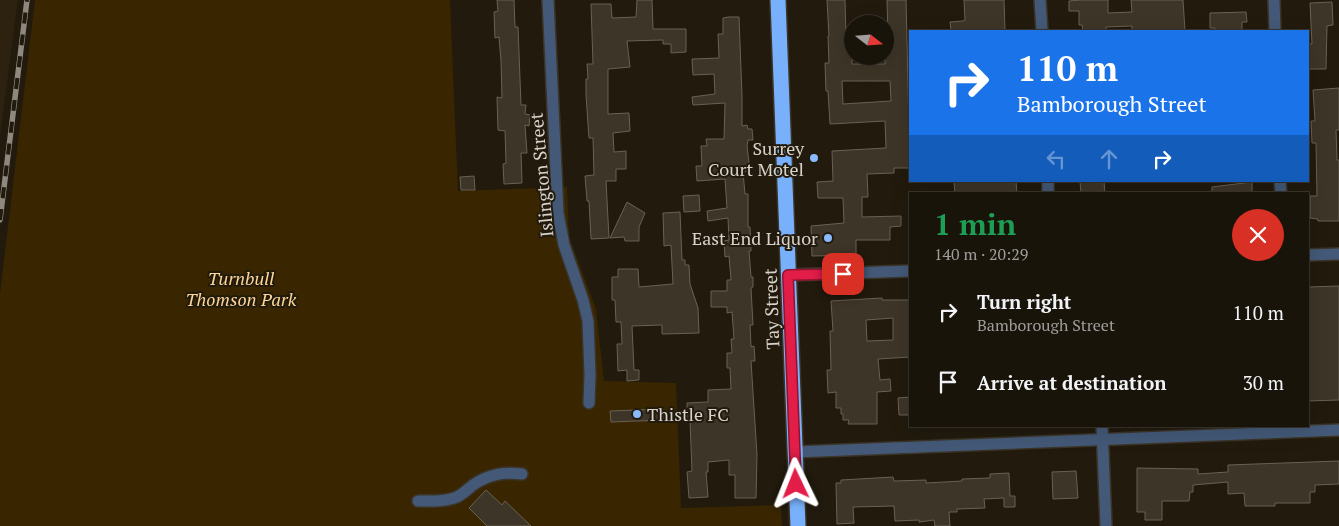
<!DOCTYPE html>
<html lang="en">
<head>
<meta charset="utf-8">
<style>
	body { margin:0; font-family:"PT Serif",serif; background:#221d13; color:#f1f3f6; height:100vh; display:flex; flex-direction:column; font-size:19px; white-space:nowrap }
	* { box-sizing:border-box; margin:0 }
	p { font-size:16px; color:#9f9e9c }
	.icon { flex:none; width:28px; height:28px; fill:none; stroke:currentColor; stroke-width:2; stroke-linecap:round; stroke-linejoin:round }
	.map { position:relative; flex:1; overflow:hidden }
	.details { position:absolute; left:909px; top:192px; width:400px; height:235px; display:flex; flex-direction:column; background:#19140a; border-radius:0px; box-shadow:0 5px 20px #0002,0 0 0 1px #37332b }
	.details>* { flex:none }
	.banner { position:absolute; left:909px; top:30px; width:400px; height:152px; border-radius:0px; box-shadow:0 5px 20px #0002,0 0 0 1px #37332b; background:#1a73e8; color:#fff; overflow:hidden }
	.needle { width:32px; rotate:107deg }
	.buttons { position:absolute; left:844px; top:15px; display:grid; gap:10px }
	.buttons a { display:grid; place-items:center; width:50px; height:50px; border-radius:50%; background:#19140a; box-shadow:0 5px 20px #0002,0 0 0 1px #37332b; font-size:25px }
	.pin { position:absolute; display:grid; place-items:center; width:42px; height:42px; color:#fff; margin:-21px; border-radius:10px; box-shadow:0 2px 8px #0006 }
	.me { position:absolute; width:55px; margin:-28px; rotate:358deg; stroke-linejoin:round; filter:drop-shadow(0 0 4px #0008) }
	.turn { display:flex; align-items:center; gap:18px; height:105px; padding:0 25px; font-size:22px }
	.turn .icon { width:65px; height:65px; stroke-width:2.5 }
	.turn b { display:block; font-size:35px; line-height:42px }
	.lanes { display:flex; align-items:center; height:48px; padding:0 25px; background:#0003; justify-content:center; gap:25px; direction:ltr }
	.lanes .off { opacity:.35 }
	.round { display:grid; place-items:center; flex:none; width:52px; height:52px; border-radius:26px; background:#221d13 }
	.headline { display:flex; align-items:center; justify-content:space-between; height:85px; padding:0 25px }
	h1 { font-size:30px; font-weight:800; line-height:38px; color:#1e9e55 }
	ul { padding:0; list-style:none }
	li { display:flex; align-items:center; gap:15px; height:70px; padding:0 25px }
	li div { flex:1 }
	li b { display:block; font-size:19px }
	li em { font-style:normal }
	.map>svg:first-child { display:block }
	.built { fill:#2d220f }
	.green { fill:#392600 }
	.building { fill:#3d3527; stroke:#6b6153; fill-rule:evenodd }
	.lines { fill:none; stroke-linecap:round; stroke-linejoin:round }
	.street-casing { stroke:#3b3427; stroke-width:14 }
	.highway-casing { stroke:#3b3427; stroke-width:18 }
	.street { stroke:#435977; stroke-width:11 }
	.highway { stroke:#78b0fb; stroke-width:15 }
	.rail-casing { stroke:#8f887e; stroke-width:5.5 }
	.rail { stroke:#211a0d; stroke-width:4; stroke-dasharray:11; stroke-linecap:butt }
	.route-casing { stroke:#92132f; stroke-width:12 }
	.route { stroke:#e11d48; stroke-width:9 }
	.poi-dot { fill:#89bafc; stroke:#211a0d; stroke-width:2 }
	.labels { text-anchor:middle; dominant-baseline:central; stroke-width:4; stroke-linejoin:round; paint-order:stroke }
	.poi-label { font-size:18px; fill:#d8d2ca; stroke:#211a0d; text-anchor:end }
	.street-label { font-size:18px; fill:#d8d2ca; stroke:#211a0d }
	.park-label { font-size:18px; font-style:italic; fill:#fed796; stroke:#211a0d }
</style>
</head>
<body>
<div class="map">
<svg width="1339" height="526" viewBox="0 0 1339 526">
	<rect width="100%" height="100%" fill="#211a0d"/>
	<polygon class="built" points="0,0 18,0 0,136"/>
	<polygon class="green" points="35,0 450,0 458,191 567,187 569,237 596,309 604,381 676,383 681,508 781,505 782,526 0,526 0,294"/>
	<g class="building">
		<polygon points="497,0 514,0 515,27 518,27 521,105 526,105 525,114 530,115 529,126 525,125 527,153 521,153 522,183 504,184 503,164 506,163 505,131 498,130 497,97 502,98 501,61 499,37 495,38 494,12 498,11"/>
		<polygon points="637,0 652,0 653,29 686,29 686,52 671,53 671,44 663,44 663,40 627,41 630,67 608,69 608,114 629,113 630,131 613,133 614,152 626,151 626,169 616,169 616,181 606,181 609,238 591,239 589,201 587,201 585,176 594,175 593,138 589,138 586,95 586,79 588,79 587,64 593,64 591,4 611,4 612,18 636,17"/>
		<path d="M827 0H845L846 36 852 35V64H885V35H888L887 0H906L910 168H894V173L867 174 868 197H862V217L901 216V226L890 227V240H856V255L812 256 811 226 844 223 843 198H818L817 182 833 181 832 151 886 148 885 121 830 124 828 91H826L825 63H829L828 36H829ZM842 81H890L891 101 843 104Z"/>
		<polygon points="964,0 1004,0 1005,31 951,31 950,22 963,21 965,20"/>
		<polygon points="1081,0 1108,0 1108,13 1132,12 1131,0 1183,0 1185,31 1167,31 1167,30 1132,31 1132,26 1106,27 1106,31 1083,31 1082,25 1079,25 1079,11 1069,11 1069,1"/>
		<polygon points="1332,2 1333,25 1327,26 1326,69 1308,69 1308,44 1312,44 1310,3"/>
		<polygon points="1246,12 1247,22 1242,22 1242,31 1216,31 1215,28 1210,28 1210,13"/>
		<polygon points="728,17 739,17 742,96 742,126 747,125 748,129 752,129 753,140 748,140 747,146 750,171 743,172 745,194 748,194 748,227 750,227 751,251 749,251 751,277 753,277 753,287 751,288 753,325 750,325 751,347 754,346 755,361 751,361 757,455 756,498 735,498 735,475 729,475 729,460 708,462 708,472 706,472 708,497 689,498 687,472 692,471 690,420 687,420 687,403 708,402 708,390 731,389 730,368 727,368 727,353 732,353 731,339 734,339 732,312 727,313 727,307 711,307 711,291 727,291 727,280 731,280 729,256 725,257 724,241 729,240 728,218 708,221 707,211 727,208 725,179 697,181 696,166 702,166 701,146 707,146 706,139 724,139 725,103 693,105 692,97 715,94 714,74 693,75 692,59 719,58 718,34 723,34 723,18"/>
		<polygon points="1339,88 1339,130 1336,130 1337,160 1339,160 1339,221 1318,221 1318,219 1310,218 1310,196 1317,196 1316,143 1312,143 1311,121 1315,121 1313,90"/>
		<polygon points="474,176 475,190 461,190 460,177"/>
		<polygon points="962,181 1016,181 1017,194 955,194 954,182"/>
		<polygon points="1080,181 1104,181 1105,194 1081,194"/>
		<polygon points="1252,182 1252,194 1212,194 1212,187"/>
		<polygon points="699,195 700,211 684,212 683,196"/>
		<polygon points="627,202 645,213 639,227 639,241 625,241 624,237 610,238"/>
		<polygon points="680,212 682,260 685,260 685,265 689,265 690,284 698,308 699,333 662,334 662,325 632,326 634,370 639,370 639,380 627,381 627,370 618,371 617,344 622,344 621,322 616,322 615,300 612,300 612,277 618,277 618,269 638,269 639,287 673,284 671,245 664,246 663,213"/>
		<polygon points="1339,286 1339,400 1308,401 1308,287"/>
		<path d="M882 298V300H910V357L878 359 880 380 890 379 891 391 877 392V424H848L849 420H843V414H841V408H836V392L828 393 827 370H831L830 331H833L831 301ZM893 318V340L867 341 866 320Z"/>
		<polygon points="910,397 910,415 899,415 898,398"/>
		<polygon points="663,409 664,420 611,422 610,411"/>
		<polygon points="1339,461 1339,484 1315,485 1315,492 1310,492 1310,503 1275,503 1275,506 1245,506 1244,493 1228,494 1228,482 1193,485 1193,492 1190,492 1189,501 1162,501 1162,520 1145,520 1145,512 1137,512 1137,468 1198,469 1198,474 1228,472 1228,465"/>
		<polygon points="1076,471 1078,498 1053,499 1052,472"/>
		<polygon points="1009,473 1010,496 1015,496 1015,507 1004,507 1004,498 984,499 985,508 957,509 957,512 949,512 950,526 935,526 934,520 919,522 919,520 895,521 894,506 853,507 854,523 837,524 836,483 841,483 841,480 893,477 894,481 926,480 926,483 962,481 962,479 990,478 990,474"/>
		<polygon points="486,490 502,505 505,501 531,526 487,526 469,508"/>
	</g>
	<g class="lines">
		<g class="street-casing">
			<g id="street">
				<polyline points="548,0 558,213 564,245 583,300 588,321 590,375 589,403"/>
				<polyline points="1040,0 1042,31"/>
				<polyline points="1274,0 1275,31"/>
				<polyline points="1048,181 1048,194"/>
				<polyline points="1280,181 1281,194"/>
				<polyline points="1308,255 1339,254"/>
				<polyline points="788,275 910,271"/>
				<polyline points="1102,426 1106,526"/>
				<polyline points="795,452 1339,430"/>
				<path d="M418 501C430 501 445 502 457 497 463 494 468 489 473 485 489 474 503 472 522 474"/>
			</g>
		</g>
		<g class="highway-casing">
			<polyline id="highway" points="778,0 798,526"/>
		</g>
		<use href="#street" class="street"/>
		<use href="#highway" class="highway"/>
		<g class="rail-casing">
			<polyline id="rail" points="0,220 27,0"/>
		</g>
		<use href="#rail" class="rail"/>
	</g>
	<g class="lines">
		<g class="route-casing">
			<polyline id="route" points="796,484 788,275 843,274"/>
		</g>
		<use href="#route" class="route"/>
	</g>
	<g class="poi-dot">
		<circle cx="814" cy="158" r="5"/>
		<circle cx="828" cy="238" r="5"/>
		<circle cx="637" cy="414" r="5"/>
	</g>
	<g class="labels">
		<g class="poi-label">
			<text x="804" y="148">Surrey<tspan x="804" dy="21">Court Motel</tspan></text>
			<text x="818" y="238">East End Liquor</text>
			<text x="647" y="414" text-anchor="start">Thistle FC</text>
		</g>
		<g class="street-label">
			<text transform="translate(541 175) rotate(-95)">Islington Street</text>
			<text transform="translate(771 309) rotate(-92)">Tay Street</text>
		</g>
		<g class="park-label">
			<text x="241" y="278">Turnbull<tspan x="241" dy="21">Thomson Park</tspan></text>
		</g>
	</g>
</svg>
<div class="buttons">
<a><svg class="needle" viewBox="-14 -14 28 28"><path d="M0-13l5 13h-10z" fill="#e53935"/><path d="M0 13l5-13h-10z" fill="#9f9e9c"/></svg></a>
</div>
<div class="pin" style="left:843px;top:274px;background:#d93025"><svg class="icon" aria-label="arrive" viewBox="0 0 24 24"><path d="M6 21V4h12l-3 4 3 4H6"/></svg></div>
<svg class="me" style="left:796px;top:484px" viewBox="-20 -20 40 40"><path d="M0-17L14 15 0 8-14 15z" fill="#e11d48" stroke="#fff" stroke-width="4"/></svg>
<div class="banner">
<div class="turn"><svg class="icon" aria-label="right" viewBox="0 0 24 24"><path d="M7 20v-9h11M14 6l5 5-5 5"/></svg><div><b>110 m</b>Bamborough Street</div></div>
<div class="lanes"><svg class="icon off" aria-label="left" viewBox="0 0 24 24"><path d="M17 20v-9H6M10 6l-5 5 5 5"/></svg><svg class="icon off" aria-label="ahead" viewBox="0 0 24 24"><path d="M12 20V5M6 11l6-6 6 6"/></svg><svg class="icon" aria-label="right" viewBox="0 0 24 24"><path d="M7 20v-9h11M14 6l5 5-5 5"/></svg></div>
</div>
<section class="details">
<div class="headline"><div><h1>1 min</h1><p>140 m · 20:29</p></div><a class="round" style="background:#d93025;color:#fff"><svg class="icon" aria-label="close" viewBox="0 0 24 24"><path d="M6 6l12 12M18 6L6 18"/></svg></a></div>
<ul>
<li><svg class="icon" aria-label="right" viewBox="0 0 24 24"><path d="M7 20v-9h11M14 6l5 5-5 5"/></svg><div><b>Turn right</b><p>Bamborough Street</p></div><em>110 m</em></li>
<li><svg class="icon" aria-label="arrive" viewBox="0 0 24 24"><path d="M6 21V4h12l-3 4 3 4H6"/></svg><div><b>Arrive at destination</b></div><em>30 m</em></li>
</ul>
</section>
</div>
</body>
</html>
